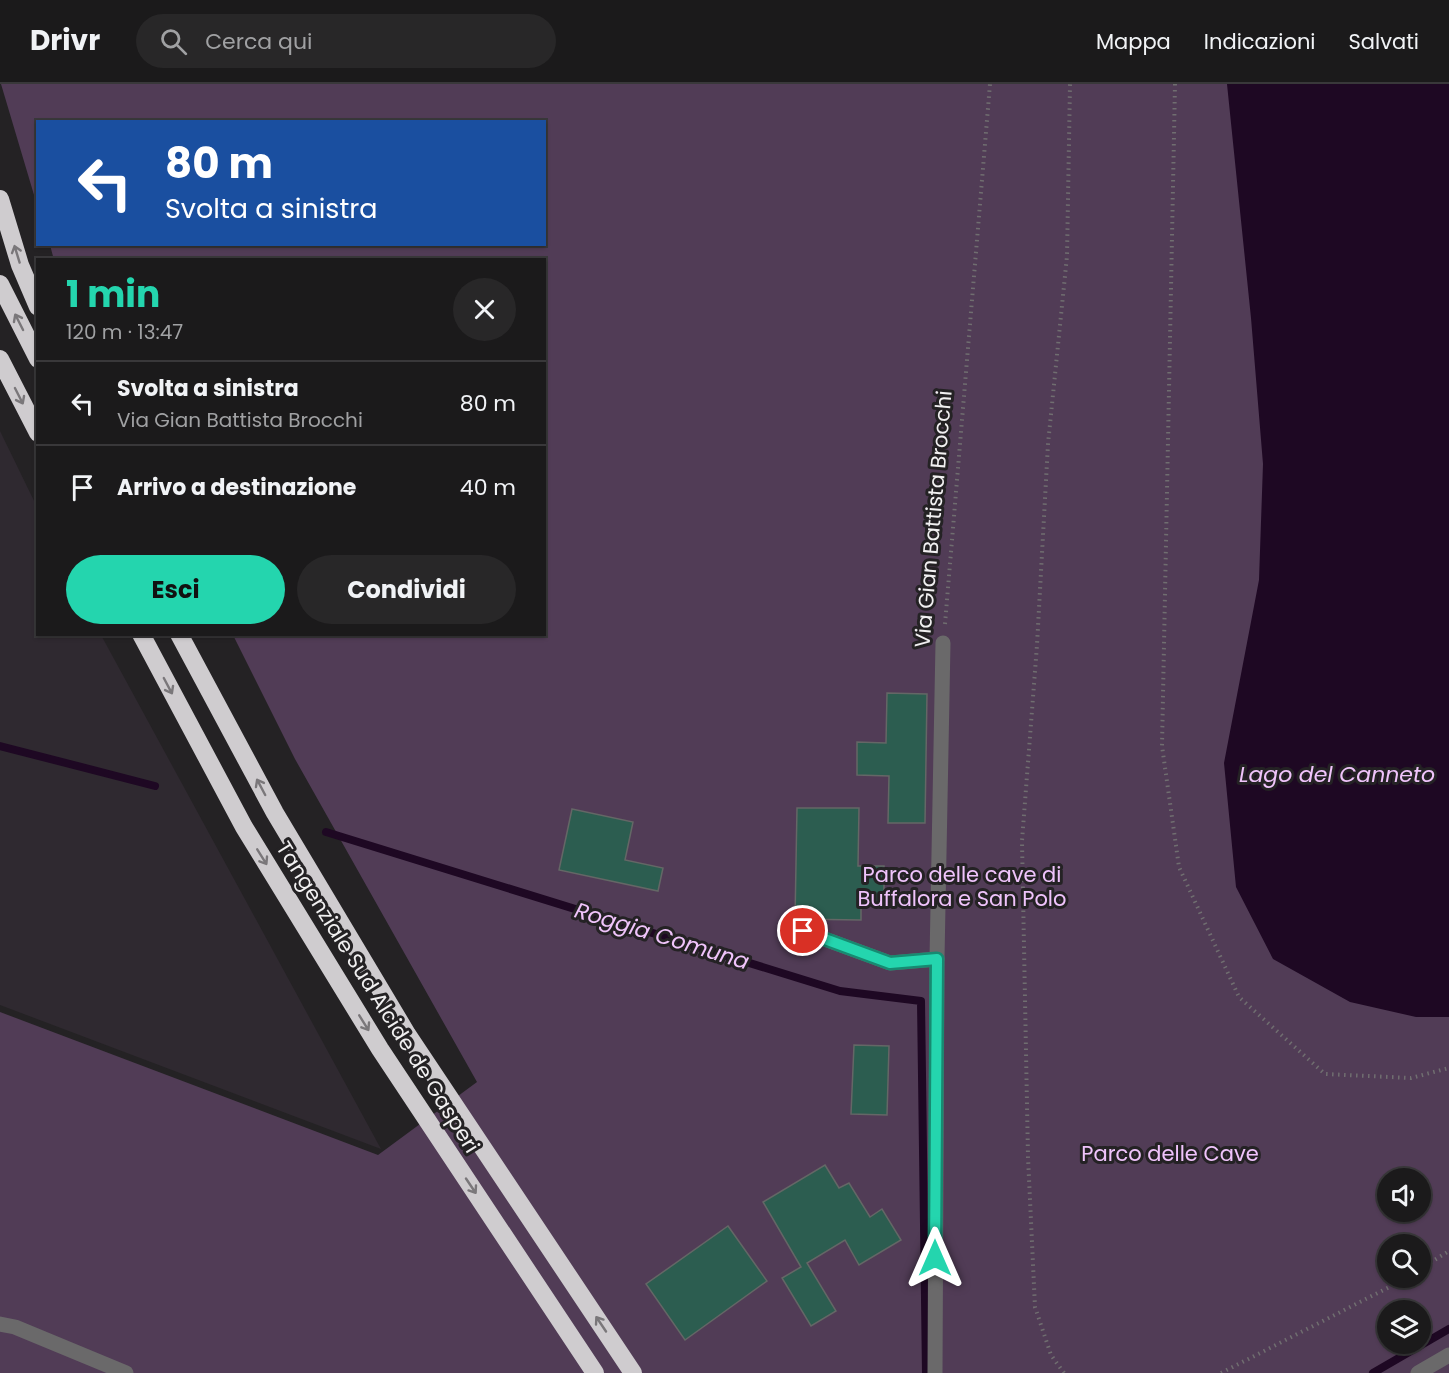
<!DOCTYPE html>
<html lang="it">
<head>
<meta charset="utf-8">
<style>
	body { margin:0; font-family:Poppins,sans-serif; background:#282728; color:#f1f3f6; height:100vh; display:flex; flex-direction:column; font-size:22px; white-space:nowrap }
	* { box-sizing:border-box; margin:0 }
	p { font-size:20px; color:#a0a1a3 }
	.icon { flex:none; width:33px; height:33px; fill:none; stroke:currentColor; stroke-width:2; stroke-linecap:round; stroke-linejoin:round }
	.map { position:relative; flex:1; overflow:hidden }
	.drawer { position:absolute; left:36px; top:174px; width:510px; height:378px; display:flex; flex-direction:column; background:#1b1a1b; border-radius:0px; box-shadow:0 2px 4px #0004,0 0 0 2px #39383a }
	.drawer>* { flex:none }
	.banner { position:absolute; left:36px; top:36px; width:510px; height:126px; border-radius:0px; box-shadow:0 2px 4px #0004,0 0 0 2px #39383a; background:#1a4fa0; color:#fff; overflow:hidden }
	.buttons { position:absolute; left:1377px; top:1084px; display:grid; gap:12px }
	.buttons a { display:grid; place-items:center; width:54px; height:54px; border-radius:50%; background:#1b1a1b; box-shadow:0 2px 4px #0004,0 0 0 2px #39383a; font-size:30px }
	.pin { position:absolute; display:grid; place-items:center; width:51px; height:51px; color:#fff; margin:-26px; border:3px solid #fff; border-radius:50%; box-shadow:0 2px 6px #0007 }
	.me { position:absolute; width:66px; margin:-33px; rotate:0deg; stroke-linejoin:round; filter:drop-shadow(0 0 4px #0008) }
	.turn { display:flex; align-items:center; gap:21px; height:126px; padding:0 30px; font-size:27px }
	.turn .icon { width:78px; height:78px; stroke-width:2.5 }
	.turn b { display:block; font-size:42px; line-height:51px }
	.round { display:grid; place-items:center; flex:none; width:63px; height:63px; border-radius:32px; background:#282728 }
	.overview { display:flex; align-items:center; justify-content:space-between; height:102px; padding:0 30px }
	h1 { font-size:36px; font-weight:700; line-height:45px; color:#24d5ae }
	.button { display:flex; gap:12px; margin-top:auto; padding:12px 30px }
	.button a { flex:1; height:69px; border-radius:36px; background:#24d5ae; color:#111; font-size:24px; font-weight:700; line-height:69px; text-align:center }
	.button a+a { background:#282728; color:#f1f3f6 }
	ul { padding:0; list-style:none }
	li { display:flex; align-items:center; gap:18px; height:84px; padding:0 30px; border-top:2px solid #39383a }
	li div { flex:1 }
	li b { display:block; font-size:22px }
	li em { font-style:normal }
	header { display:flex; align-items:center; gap:36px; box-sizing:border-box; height:84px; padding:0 30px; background:#1b1a1b; border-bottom:2px solid #39383a }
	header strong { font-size:28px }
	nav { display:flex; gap:33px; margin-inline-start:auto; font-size:21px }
	.search { width:420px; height:54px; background:#282728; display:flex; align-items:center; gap:15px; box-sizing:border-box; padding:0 21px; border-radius:33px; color:#a0a1a3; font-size:22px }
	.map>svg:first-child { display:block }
	.built { fill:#2f2930 }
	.green { fill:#513c56; fill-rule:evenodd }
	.water { fill:#1e0823 }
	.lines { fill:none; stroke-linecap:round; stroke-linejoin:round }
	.stream { stroke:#1e0823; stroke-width:8 }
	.building { fill:#2c5d50; stroke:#646766; stroke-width:1.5 }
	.path { stroke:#706e70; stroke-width:4; stroke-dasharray:1.5 4.5; stroke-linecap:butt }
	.street { stroke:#6a696a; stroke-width:15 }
	.highway { stroke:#cfcccf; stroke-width:18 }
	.oneway { stroke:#7a777a }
	.route-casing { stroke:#178a71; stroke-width:15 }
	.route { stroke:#24d5ae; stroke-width:10 }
	.labels { text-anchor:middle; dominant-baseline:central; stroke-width:6; stroke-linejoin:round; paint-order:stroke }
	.street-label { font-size:21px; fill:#f1f0f1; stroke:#242224 }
	.park-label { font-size:21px; fill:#efc3fb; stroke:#242224 }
	.water-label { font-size:22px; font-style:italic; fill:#f0c4fb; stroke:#242224 }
</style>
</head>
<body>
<header>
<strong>Drivr</strong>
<div class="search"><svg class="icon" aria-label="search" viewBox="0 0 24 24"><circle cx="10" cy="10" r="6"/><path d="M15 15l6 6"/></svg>Cerca qui</div>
<nav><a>Mappa</a><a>Indicazioni</a><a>Salvati</a></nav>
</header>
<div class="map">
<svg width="1449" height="1289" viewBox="0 0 1449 1289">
	<rect width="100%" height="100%" fill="#242224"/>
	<polygon class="built" points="0,347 37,423 38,550 101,551 381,1065 0,921"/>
	<path class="green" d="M1 0H1449V1289H0V928L378 1071 477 998 295 675 233 551 544 550V176H54L50 161 544 160V38H38L37 121ZM1388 1095H1420V1128H1388ZM1388 1161H1420V1194H1388ZM1388 1227H1420V1260H1388Z"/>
	<polygon class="water" points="1227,0 1449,0 1449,933 1416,933 1350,918 1273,875 1236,803 1224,679 1259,496 1263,380 1251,234"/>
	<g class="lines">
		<g class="stream">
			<polyline points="0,662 155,702"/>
			<polyline points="326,748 840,907 921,917 926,1289"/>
			<polyline points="1373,1289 1449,1245"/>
		</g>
	</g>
	<g class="building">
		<polygon points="887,609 927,610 925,739 888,739 889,692 857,691 857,658 886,659"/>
		<polygon points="797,724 859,724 858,782 884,782 884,819 861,819 861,836 795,835"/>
		<polygon points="572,725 633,738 625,776 663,784 658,807 559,786"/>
		<polygon points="854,961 889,962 887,1031 851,1030"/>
		<polygon points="825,1081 839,1104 849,1099 870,1133 882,1125 901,1156 859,1181 845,1156 807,1179 836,1227 811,1242 782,1194 801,1183 763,1118"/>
		<polygon points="728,1142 767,1197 685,1256 646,1200"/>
	</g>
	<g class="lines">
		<g class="path">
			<polyline points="1175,0 1162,662 1179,783 1239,913 1325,990 1411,994 1449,984"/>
			<polyline points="945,540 990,0"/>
			<polyline points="1420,1185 1449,1167"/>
			<polyline points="1064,1289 1051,1271 1035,1223 1028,1073 1022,757 1037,561 1048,360 1067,172 1070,0"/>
			<polyline points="1221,1289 1407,1194"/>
		</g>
		<g class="street">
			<polyline points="803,847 890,879 937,875"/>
			<polyline points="0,1240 15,1243 126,1289"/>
			<polyline points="935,1289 937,875 943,559"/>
			<polyline points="1418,1289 1449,1271"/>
		</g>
		<g class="highway">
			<polyline points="0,115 20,181 38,223"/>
			<polyline points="0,200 38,275"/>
			<polyline points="0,275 38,349"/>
			<polyline points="141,550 244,743 380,965 595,1289"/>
			<polyline points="179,550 275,729 407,950 633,1289"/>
		</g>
	</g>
	<defs><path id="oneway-shaft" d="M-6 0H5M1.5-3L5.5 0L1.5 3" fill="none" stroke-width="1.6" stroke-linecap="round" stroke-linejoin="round" transform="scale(1.5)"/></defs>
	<g class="oneway">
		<use href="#oneway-shaft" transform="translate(17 170) rotate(-107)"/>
		<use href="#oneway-shaft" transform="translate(19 238) rotate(-117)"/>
		<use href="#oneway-shaft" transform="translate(19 312) rotate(63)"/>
		<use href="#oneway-shaft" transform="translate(168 602) rotate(62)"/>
		<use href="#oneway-shaft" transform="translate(261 703) rotate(-118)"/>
		<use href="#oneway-shaft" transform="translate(262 773) rotate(58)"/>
		<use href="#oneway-shaft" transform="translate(364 939) rotate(58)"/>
		<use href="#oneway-shaft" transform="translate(471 1102) rotate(56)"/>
		<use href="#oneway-shaft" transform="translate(601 1240) rotate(-124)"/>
	</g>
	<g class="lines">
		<g class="route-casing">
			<polyline id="route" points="803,847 890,879 937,875 935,1174"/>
		</g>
		<use href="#route" class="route"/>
	</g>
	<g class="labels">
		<g class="street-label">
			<text transform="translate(933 435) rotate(-85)">Via Gian Battista Brocchi</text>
			<text transform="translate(378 913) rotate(58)">Tangenziale Sud Alcide de Gasperi</text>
		</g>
		<g class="park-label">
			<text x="962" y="790">Parco delle cave di<tspan x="962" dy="24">Buffalora e San Polo</tspan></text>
			<text x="1170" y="1069">Parco delle Cave</text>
		</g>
		<g class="water-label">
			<text x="1337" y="690">Lago del Canneto</text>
			<text transform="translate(662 852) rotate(17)">Roggia Comuna</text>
		</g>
	</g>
</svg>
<div class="buttons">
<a><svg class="icon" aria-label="sound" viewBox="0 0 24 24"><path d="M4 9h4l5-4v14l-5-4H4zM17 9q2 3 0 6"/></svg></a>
<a><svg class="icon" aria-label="search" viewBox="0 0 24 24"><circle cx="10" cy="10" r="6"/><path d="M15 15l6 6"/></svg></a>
<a><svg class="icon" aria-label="layers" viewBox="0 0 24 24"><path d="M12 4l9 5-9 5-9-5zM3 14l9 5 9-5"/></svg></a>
</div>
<div class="pin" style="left:803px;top:847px;background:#d93025"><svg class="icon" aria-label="arrive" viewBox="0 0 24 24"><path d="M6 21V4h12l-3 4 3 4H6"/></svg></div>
<svg class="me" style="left:935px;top:1174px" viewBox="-20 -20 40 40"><path d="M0-17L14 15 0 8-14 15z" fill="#24d5ae" stroke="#fff" stroke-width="4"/></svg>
<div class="banner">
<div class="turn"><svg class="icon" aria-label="left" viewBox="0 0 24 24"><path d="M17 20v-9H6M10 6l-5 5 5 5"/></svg><div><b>80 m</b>Svolta a sinistra</div></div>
</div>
<section class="drawer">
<div class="overview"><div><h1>1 min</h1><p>120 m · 13:47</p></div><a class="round"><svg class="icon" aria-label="close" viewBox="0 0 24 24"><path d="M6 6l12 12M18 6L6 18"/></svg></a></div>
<ul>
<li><svg class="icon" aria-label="left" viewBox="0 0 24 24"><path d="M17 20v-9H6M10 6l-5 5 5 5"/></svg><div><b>Svolta a sinistra</b><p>Via Gian Battista Brocchi</p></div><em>80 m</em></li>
<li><svg class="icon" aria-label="arrive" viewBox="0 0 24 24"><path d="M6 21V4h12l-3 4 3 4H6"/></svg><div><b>Arrivo a destinazione</b></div><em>40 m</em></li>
</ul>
<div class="button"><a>Esci</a><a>Condividi</a></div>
</section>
</div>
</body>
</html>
